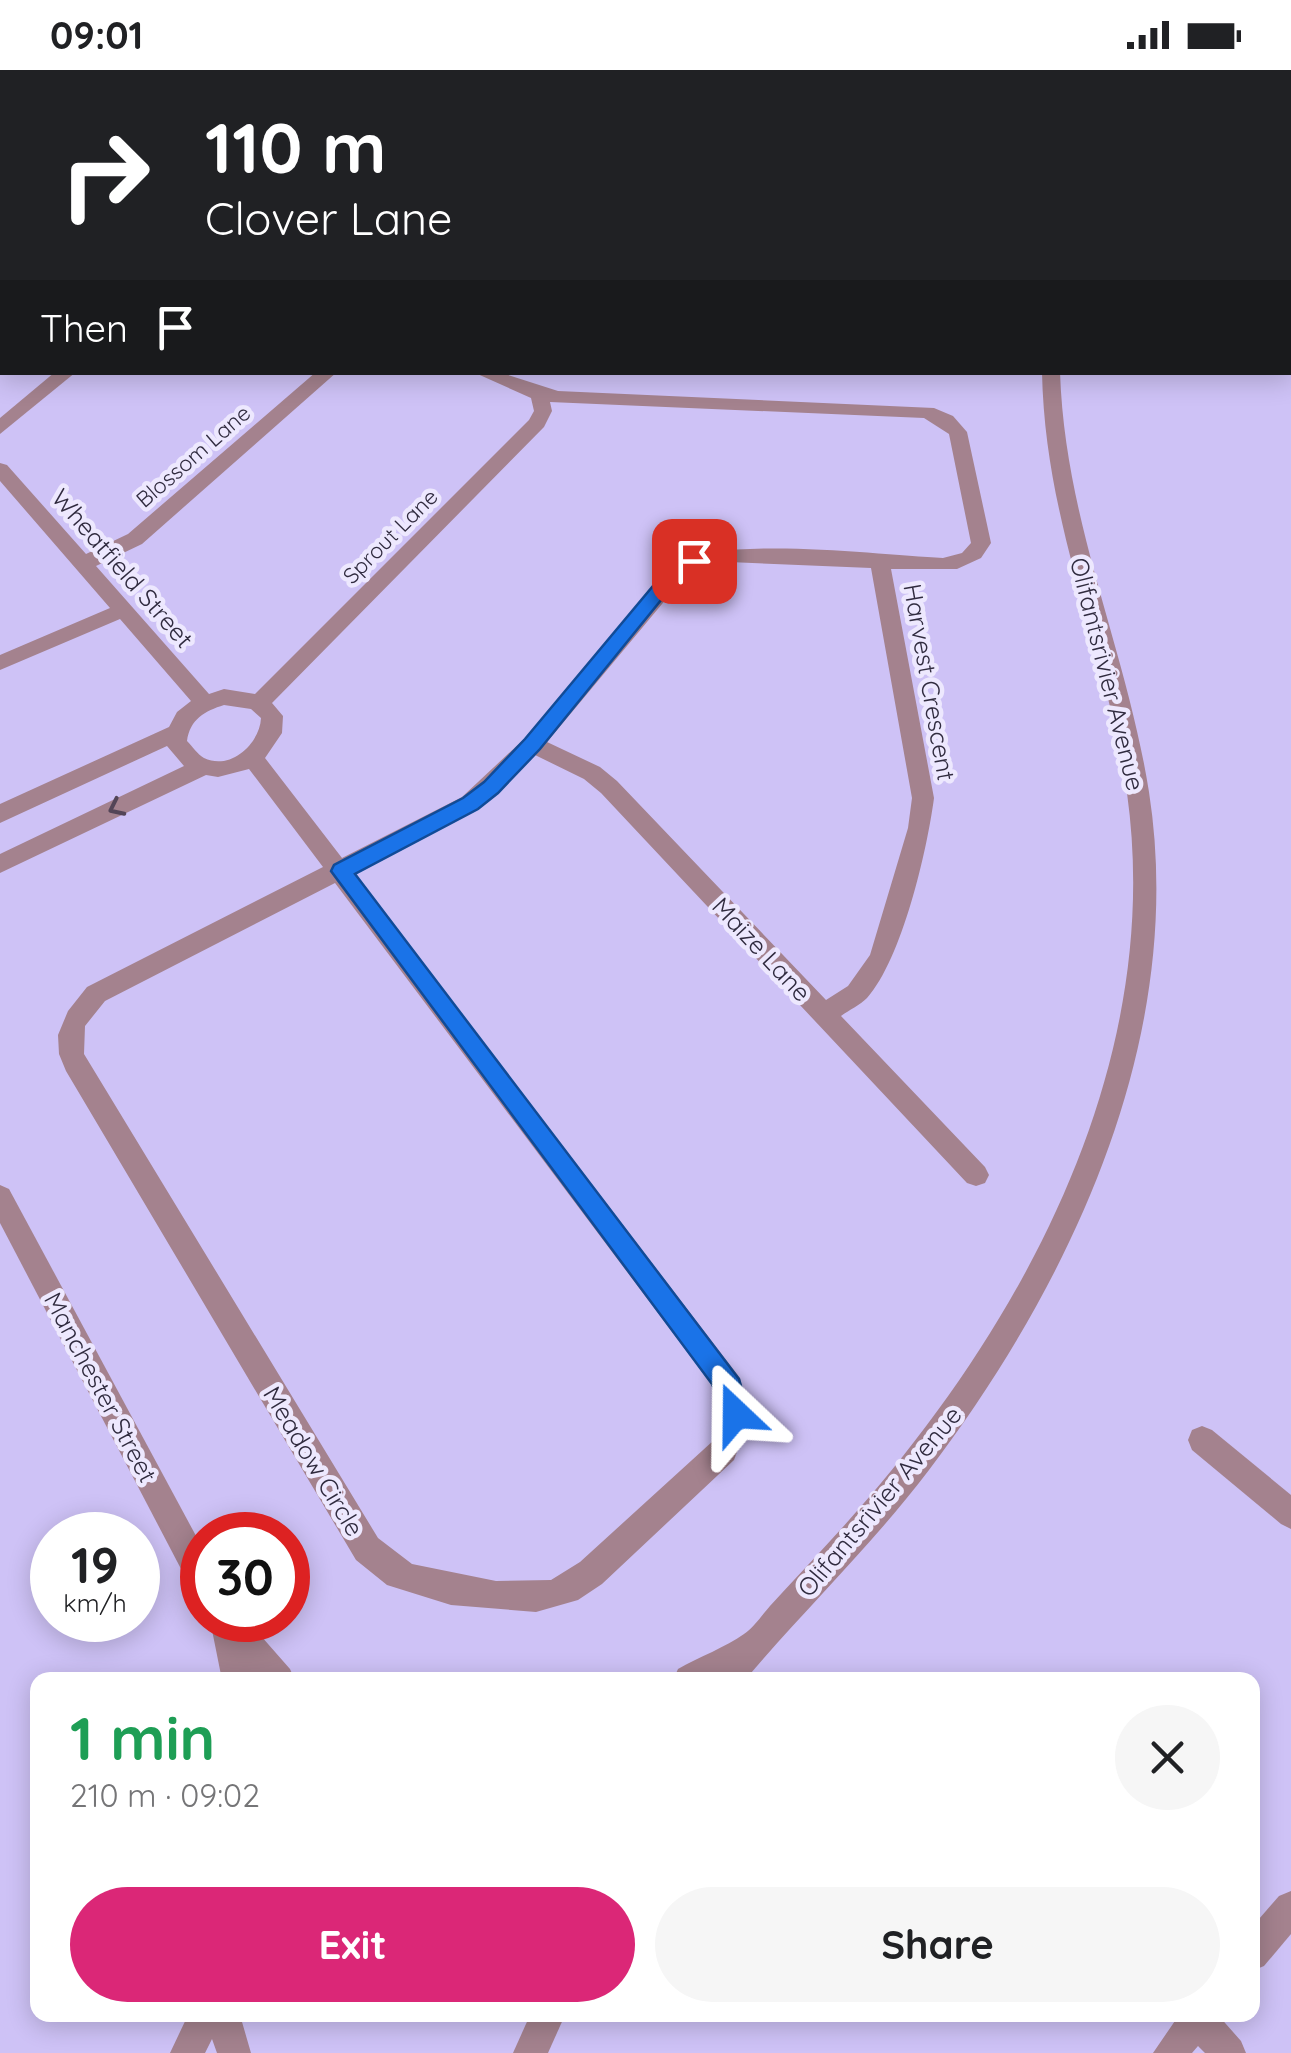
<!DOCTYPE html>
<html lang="en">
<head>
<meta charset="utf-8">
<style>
	body { margin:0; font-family:Quicksand,sans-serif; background:#f6f6f6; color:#202124; height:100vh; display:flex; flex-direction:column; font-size:38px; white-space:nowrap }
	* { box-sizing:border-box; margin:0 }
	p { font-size:32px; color:#757577 }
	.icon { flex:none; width:55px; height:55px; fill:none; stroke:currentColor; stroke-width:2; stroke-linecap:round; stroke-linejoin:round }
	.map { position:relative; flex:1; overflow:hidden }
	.sheet { position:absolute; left:30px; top:1602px; width:1230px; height:350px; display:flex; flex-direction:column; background:#fff; border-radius:20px; box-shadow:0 5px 25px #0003 }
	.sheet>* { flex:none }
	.guide { position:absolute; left:0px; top:0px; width:1292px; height:305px; box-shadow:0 5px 25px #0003; background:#202124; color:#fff; overflow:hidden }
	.speed { position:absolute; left:30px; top:1442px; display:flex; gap:20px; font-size:50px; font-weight:700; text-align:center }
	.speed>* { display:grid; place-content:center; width:130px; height:130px; border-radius:50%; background:#fff; box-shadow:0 5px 25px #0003; line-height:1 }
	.speed small { font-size:25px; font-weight:400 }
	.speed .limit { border:15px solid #d22; background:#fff; color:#111 }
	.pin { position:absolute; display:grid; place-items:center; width:85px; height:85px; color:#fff; margin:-42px; border-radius:20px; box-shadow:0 5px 15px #0006 }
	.me { position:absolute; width:110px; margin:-55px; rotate:337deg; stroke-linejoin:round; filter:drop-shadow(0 0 8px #0008) }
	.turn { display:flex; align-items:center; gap:35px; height:210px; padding:0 40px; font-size:45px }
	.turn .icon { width:130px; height:130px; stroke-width:2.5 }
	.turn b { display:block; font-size:70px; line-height:85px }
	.then { display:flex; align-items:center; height:95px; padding:0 40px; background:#0003; gap:20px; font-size:38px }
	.round { display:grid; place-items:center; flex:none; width:105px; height:105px; border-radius:52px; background:#f6f6f6 }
	.headline { display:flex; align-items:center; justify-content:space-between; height:170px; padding:0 40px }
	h1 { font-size:60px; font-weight:700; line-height:75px; color:#1e9e55 }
	.action { display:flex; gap:20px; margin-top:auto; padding:20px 40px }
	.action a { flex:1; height:115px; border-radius:60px; background:#db2777; color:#fff; font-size:40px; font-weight:700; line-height:115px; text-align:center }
	.action a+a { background:#f6f6f6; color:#202124 }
	.status { display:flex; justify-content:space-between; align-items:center; height:70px; padding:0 50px; background:#fff; direction:ltr }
	.status svg { height:28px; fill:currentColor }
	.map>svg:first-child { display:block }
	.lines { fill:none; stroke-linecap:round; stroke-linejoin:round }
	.street { fill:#a4828e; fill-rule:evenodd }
	.oneway { stroke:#534557 }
	.route { fill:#1a73e8; stroke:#114b97; stroke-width:2.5 }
	.labels { text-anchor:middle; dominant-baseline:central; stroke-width:9; stroke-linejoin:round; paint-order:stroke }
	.far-street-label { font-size:22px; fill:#302b3f; stroke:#ede8fe }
	.street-label { font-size:25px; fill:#302b3f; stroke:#ede8fe }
</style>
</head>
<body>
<div class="status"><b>09:01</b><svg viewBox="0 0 49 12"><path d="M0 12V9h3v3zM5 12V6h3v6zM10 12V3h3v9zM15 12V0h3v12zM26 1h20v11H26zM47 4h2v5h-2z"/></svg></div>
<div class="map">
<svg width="1291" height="1983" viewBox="0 0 1291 1983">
	<rect width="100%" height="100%" fill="#cec2f6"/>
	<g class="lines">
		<g class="street">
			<rect x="0" y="197" width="2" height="11"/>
			<polygon points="55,302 76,302 0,364 0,348"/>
			<path d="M316 302H337L142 474 96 496 209 624 224 619 255 624 529 350 534 341 531 328 473 302H499L558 321 934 338 953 346 967 362 991 473 981 488 957 499H891L934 728C927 781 902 889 867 928 860 935 849 940 841 946L985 1097 989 1105 985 1113 976 1116 967 1113 601 723 584 709 535 685 478 739 353 803 740 1308 749 1349 734 1390 602 1514 578 1530 536 1542 451 1535 387 1515 356 1490 66 1001 59 984 58 965 68 941 87 917 323 797 249 699 218 707 206 705 0 803V784L184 696 167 676 0 753V734L169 657 177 642 191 631 120 549 0 600V585L110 538 0 411V393L7 395 86 484 128 464ZM550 332 924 348 949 364 971 473 962 483 943 488C879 485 724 465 673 494L525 668 462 727 342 788 265 688 282 663 283 646 272 633 544 357 552 341ZM729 492 871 498 912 728 908 758 870 885 848 916 826 930 617 711 600 697 547 672 687 504 699 497ZM224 635 251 639 261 648C260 673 231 701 204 688 198 685 192 676 187 671 190 649 205 641 224 635ZM335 813 718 1323 720 1349 714 1370 580 1492 551 1510 496 1511 412 1494 378 1468 84 984 85 956 105 931Z"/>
			<path d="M1042 302H1060C1065 453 1126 577 1149 722 1187 966 1073 1210 929 1400 873 1474 805 1539 745 1610H673L678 1599C699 1587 726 1577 744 1564 754 1557 762 1545 770 1536 790 1514 811 1492 831 1470 1015 1271 1166 1002 1127 723 1106 577 1045 455 1042 302Z"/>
			<polygon points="0,1115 9,1119 202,1477 202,1522 191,1518 0,1153"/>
			<polygon points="1202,1356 1212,1360 1291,1425 1291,1459 1281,1454 1192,1380 1188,1370 1192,1360"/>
			<polygon points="210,1550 247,1550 290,1599 295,1610 259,1610 252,1602 254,1610 222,1610"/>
			<polygon points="1291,1821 1291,1864 1264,1896 1252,1901 1252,1857 1279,1826"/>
			<polygon points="188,1945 240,1945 251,1983 217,1983 212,1969 205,1983 170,1983"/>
			<polygon points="530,1945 565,1945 548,1983 513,1983"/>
			<polygon points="1179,1945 1218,1945 1241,1971 1246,1983 1205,1983 1198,1976 1192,1983 1153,1983"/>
		</g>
	</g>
	<defs><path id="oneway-chevron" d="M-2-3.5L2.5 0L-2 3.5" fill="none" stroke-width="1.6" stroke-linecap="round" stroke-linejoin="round" transform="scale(2.5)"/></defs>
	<use class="oneway" href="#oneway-chevron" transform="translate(116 738) rotate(154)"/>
	<polygon class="route" points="694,485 703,491 675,513 540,679 498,723 478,739 355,804 739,1309 749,1344 745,1353 736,1357 727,1353 712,1314 331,801 334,795 463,728 484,712 525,669 663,504"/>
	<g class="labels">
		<g class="far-street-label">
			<text transform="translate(193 386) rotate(-41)">Blossom Lane</text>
			<text transform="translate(390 466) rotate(-45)">Sprout Lane</text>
		</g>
		<g class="street-label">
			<text transform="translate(123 498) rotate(49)">Wheatfield Street</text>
			<text transform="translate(1108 604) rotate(76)">Olifantsrivier Avenue</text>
			<text transform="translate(930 612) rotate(80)">Harvest Crescent</text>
			<text transform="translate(762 879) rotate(47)">Maize Lane</text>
			<text transform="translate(101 1317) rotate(62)">Manchester Street</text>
			<text transform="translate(314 1391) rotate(59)">Meadow Circle</text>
			<text transform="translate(879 1431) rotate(-50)">Olifantsrivier Avenue</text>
		</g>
	</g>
</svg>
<div class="speed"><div>19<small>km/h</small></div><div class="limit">30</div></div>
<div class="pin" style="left:694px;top:491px;background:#d93025"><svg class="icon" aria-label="arrive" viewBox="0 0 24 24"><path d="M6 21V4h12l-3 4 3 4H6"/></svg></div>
<svg class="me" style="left:736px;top:1344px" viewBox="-20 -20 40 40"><path d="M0-17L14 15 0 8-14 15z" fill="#1a73e8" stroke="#fff" stroke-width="4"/></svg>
<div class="guide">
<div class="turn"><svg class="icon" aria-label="right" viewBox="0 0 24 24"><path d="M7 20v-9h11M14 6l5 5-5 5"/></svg><div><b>110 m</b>Clover Lane</div></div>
<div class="then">Then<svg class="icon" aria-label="arrive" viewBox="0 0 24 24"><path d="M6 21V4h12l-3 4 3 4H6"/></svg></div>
</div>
<section class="sheet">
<div class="headline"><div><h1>1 min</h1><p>210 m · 09:02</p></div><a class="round"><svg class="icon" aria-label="close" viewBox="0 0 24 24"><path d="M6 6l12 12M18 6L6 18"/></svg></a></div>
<div class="action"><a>Exit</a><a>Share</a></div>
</section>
</div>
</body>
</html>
